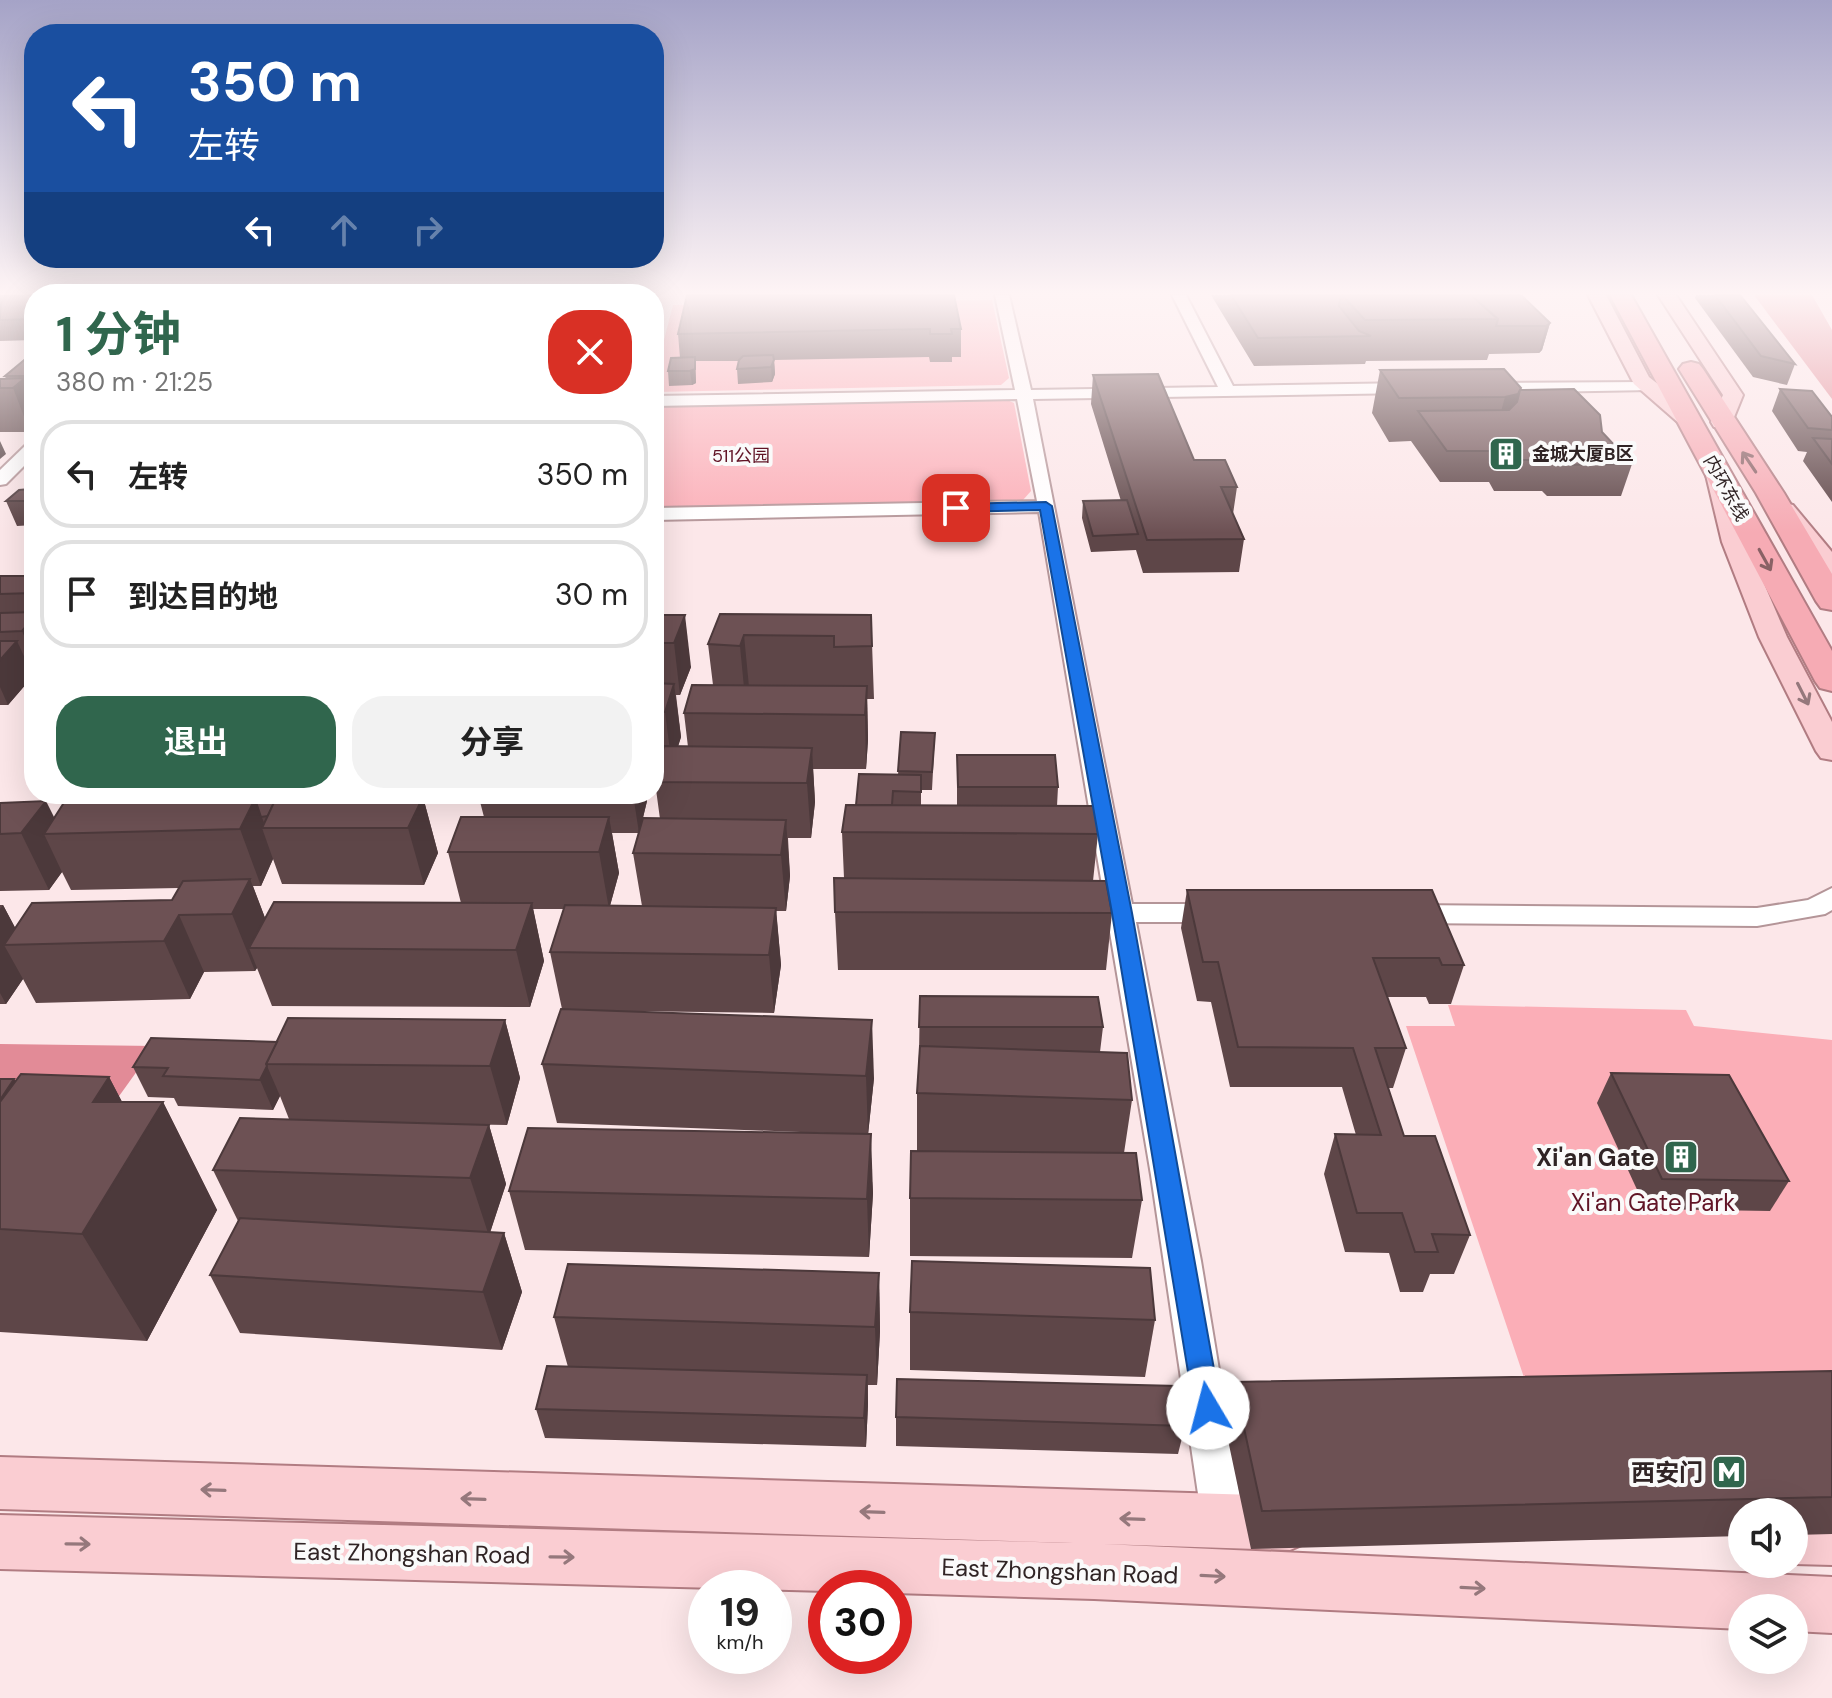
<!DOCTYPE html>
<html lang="zh">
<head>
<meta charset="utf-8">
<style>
	body { margin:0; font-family:"DM Sans","Noto Sans SC",sans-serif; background:#f2f2f2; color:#222; height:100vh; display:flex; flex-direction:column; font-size:30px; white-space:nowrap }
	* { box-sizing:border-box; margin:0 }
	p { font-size:26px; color:#767676 }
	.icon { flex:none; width:44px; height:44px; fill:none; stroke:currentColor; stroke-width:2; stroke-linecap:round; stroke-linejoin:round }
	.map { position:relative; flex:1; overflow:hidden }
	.sheet { position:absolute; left:24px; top:284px; width:640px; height:520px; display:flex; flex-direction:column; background:#fff; border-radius:32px; box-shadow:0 8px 32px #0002 }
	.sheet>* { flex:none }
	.hud { position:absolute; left:24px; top:24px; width:640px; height:244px; border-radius:32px; box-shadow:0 8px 32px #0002; background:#1a4fa0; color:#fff; overflow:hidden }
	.buttons { position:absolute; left:1728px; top:1498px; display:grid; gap:16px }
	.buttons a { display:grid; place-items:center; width:80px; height:80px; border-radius:50%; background:#fff; box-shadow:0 8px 32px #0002; font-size:40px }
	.speed { position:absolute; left:688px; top:1570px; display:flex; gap:16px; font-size:40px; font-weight:700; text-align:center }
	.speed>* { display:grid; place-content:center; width:104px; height:104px; border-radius:50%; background:#fff; box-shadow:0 8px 32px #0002; line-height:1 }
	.speed small { font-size:20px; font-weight:400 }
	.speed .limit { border:12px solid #d22; background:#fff; color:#111 }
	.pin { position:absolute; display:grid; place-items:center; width:68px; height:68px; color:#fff; margin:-34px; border-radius:16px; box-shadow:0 4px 12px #0006 }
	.me { position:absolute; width:88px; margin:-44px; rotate:352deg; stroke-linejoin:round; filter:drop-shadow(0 0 6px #0008) }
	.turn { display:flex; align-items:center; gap:28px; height:168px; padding:0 32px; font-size:36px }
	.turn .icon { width:104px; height:104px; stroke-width:2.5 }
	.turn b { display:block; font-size:56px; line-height:68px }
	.lanes { display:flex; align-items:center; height:76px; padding:0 32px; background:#0003; justify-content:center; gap:40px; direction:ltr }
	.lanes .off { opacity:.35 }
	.round { display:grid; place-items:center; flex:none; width:84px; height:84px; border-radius:32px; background:#f2f2f2 }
	.headline { display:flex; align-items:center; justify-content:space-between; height:136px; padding:0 32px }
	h1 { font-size:48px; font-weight:700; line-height:60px; color:#30664d }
	.action { display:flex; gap:16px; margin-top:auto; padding:16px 32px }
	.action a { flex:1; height:92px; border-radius:32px; background:#30664d; color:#fff; font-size:32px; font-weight:700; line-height:92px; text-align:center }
	.action a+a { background:#f2f2f2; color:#222 }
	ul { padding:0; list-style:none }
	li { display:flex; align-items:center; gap:24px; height:108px; margin:0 16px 12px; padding:0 16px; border:4px solid #e0e0e0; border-radius:32px }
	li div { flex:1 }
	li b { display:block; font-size:30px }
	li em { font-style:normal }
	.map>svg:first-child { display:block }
	.green { fill:#fbaeb7 }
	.forest { fill:#e28b97 }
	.water { fill:#e18a95 }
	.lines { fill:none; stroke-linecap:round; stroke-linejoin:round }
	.minor-casing { stroke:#b49598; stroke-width:4 }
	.major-casing { stroke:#b17c82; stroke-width:4 }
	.highway-casing { stroke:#b17c82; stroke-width:4 }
	.minor { fill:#fff; fill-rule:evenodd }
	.major { fill:#facdd2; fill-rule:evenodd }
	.highway { fill:#f6abb4; fill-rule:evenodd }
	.wall { fill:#5e4648; fill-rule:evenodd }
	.shaded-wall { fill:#4c393b }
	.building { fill:#6d5154; stroke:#4c393b; stroke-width:2 }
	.oneway { stroke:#896165 }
	.oneway2 { stroke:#95787c }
	.route { fill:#1a73e8; stroke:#114b97; stroke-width:2 }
	.labels { text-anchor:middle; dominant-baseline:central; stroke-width:8; stroke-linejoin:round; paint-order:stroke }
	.far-poi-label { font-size:18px; font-weight:bold; fill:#302425; stroke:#fafafa; text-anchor:start }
	.far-park-label { font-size:18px; fill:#611426; stroke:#fafafa }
	.far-street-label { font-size:18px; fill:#302425; stroke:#fafafa }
	.near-poi-label { font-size:24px; font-weight:bold; fill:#302425; stroke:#fafafa; text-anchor:end }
	.near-park-label { font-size:24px; fill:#611426; stroke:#fafafa }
	.near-street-label { font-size:24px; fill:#302425; stroke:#fafafa }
</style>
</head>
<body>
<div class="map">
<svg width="1832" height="1698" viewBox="0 0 1832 1698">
	<rect width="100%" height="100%" fill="#fce7e9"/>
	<g class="green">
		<polygon points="992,300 1009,378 1001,385 654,392 654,379 673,305"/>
		<polygon points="1005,399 1014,403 1031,491 1023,500 654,510 654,406"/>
		<polygon points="1448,1005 1686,1010 1694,1026 1832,1040 1832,1463 1554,1467 1406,1026 1455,1026"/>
	</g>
	<polygon class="forest" points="0,1044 155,1046 117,1099 0,1098"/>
	<polygon class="water" points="1754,295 1812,295 1832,330 1832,399"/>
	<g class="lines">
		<g class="minor-casing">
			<g id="minor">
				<polygon points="995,295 1009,295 1031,390 1218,387 1172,295 1186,295 1233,386 1410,383 1418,388 1410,393 1033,399 1132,904 1218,904 1228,907 1232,913 1228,919 1218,922 1136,922 1201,1261 1244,1521 1238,1535 1223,1541 1208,1535 1202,1521 1151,1175 1039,512 654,520 654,508 1037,501 1017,399 654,406 654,396 1015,390"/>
				<polygon points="1646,382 1652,384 1652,390 1486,393 1478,388 1486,383"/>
				<polygon points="34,442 34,456 6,484 0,485 0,470 28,443"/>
				<polygon points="1832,888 1832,910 1825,914 1757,926 1410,923 1400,920 1396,914 1400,908 1410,905 1757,908 1808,900"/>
			</g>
		</g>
		<g class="major-casing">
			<g id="major">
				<polygon points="1588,295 1606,295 1649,377 1697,415 1700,420 1697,425 1681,425 1634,384"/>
				<polygon points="1658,295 1676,295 1743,395 1730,427 1714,427 1711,422 1723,395"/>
				<polygon points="1718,468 1726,470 1730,475 1746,542 1787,637 1832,722 1832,760 1821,758 1816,751 1759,637 1722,542 1706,475 1710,470"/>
				<polygon points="1784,503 1793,505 1832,552 1832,576 1823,573 1772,510 1775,505"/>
				<polygon points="0,1457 1290,1496 1309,1504 1317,1523 1309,1542 1290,1550 1103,1544 1832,1577 1832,1633 1794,1631 1794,1608 1742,1608 1742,1629 1094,1599 894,1593 894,1588 826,1588 826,1591 0,1569 0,1515 1073,1543 0,1509"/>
				<polygon points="1794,1510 1832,1511 1832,1565 1794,1564 1794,1512 1789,1512"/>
			</g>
		</g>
		<g class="highway-casing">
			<g id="highway">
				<polygon points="1610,295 1631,295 1832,651 1832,691 1820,688 1815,681"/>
				<polygon points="1691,362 1699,364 1703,369 1784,493 1832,574 1832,610 1821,608 1816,601 1756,493 1679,369 1683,364"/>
			</g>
		</g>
		<use href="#minor" class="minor"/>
		<use href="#major" class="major"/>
		<use href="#highway" class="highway"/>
	</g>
	<g class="wall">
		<polygon points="0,295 34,295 34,340 0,341"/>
		<polygon points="1211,295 1521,295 1550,323 1542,350 1539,353 1489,354 1487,360 1366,361 1365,364 1254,366"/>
		<polygon points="1696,295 1740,295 1795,364 1787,385 1753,377 1695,298"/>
		<polygon points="961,329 961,357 952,357 952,362 930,362 929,357 774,360 775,374 772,382 738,384 737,369 739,361 695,361 696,383 692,385 669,386 668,371 680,358 678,334"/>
		<polygon points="34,352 34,398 32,398 34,402 34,428 30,432 0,432 0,379 6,379 5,376"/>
		<polygon points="1380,370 1520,390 1602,432 1632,464 1621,496 1547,496 1542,491 1494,491 1489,482 1440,482 1411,441 1389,442 1372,413"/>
		<polygon points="1093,375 1194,460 1237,487 1233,514 1244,539 1239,572 1143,573 1136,550 1091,552 1082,518 1083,501 1121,501 1091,404"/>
		<polygon points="1780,389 1832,417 1832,502 1803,461 1807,452 1798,451 1772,411"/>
		<polygon points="34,486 34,525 17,526 6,501 30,489"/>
		<polygon points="0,576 34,576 34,657 25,658 33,676 8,705 0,705"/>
		<path d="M720 614 871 615 874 699H867L868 740 866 769H813L815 802 811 838H788L790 876 786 911H776L781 965 774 1013 624 1011 874 1078 868 1134 873 1193 869 1257 525 1250 509 1191 826 1133 557 1123 542 1064 562 1009 550 952 564 909H533L544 961 530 1007 272 1006 257 968 255 971 204 972 190 999 36 1003 23 979 6 1004H0V905H3L15 928 172 900 179 888 71 890 62 872 49 890 0 891V803L54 818 141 800 290 794H358L359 797H423L438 853 424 885 282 884 273 859 261 886H253L265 918 461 903 448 852 484 817 478 794H646L647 801 643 818 660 819 655 782 659 765H654V615L691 667 680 695H676L681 737 678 746 688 747 684 713 713 685 708 644ZM612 833H639L633 853 642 906H610L619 873Z"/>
		<polygon points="901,732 935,733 932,790 921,790 921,805 957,805 957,755 1058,787 1057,806 1098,834 1093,881 1112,913 1106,970 838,970 835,912 844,878 842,832 856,805 898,775"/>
		<polygon points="1187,890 1464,965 1451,1004 1429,1004 1426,997 1387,997 1406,1048 1393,1088 1388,1088 1404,1136 1470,1235 1454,1274 1430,1274 1423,1292 1400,1292 1389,1253 1345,1252 1324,1174 1335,1134 1356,1135 1342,1087 1230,1087 1211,1002 1197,1001 1181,928"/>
		<polygon points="920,996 1103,1027 1100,1052 1132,1100 1124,1153 1142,1200 1132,1258 910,1256 910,1198 917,1151 917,1093 919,1054"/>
		<polygon points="505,1020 520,1078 507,1125 449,1124 489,1125 506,1184 490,1232 504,1233 522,1292 502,1350 240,1333 210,1275 238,1221 213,1170 289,1119 280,1096 273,1110 178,1106 174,1098 148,1097 133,1067 277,1042"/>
		<polygon points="1611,1073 1789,1181 1770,1211 1646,1209 1597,1103"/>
		<polygon points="109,1077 122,1102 163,1102 217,1210 147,1341 0,1332 0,1079 14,1079 16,1082"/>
		<polygon points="879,1273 880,1331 877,1385 868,1385 868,1404 866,1447 545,1438 536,1409 568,1367 554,1317"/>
		<polygon points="910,1312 1155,1320 1145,1377 910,1370"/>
		<polygon points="1832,1371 1832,1534 1794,1535 1794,1512 1742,1512 1742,1536 1251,1549 1224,1421 1234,1382"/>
		<polygon points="896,1417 1185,1426 1178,1454 896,1446"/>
	</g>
	<g class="shaded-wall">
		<polygon points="1550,323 1542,350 1539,353 1546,326"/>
		<polygon points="695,357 696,383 692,385 690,371"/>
		<polygon points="774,360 775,374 772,382 771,367"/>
		<polygon points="25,378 34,402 34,428 30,432 13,388"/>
		<polygon points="1521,388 1509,431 1493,441 1505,397"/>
		<polygon points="0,441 6,454 0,459"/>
		<polygon points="685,615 691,667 680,695 674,643"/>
		<polygon points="34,617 34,658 22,631"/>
		<polygon points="744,635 749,687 745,698 740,646"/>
		<polygon points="17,641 33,676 8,705 0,687 0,660"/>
		<polygon points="674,684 681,737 672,766 665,712"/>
		<polygon points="867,686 868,740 866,769 865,715"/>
		<polygon points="812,748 815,802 811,838 807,783"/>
		<polygon points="633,794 646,794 647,801 639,833"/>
		<polygon points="423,797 438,853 424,885 408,828"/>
		<polygon points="255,799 266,828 262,828 273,859 261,886 240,829"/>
		<polygon points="46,801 62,833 44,834 62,872 49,890 21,833"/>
		<polygon points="609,817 619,873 609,909 599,852"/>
		<polygon points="786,820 790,876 786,911 781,855"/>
		<polygon points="250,879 272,936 249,948 257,968 255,971 232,914"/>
		<polygon points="532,903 544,961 530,1007 516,950"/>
		<polygon points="3,905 24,944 4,945 23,979 6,1004 0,993 0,909"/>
		<polygon points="776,908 781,965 774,1013 769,955"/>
		<polygon points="179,915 204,972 190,999 164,941"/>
		<polygon points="505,1020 520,1078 507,1125 490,1066"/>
		<polygon points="872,1020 874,1078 868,1135 866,1076"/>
		<polygon points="267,1066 280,1096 273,1110 260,1080"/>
		<polygon points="109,1077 141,1138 163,1102 217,1210 147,1341 82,1234 93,1102"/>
		<polygon points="14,1079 38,1119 0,1176 0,1100"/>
		<polygon points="489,1125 506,1184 489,1236 470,1178"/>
		<polygon points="871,1134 873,1193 869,1257 867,1199"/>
		<polygon points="504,1233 522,1292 502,1350 483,1292"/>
		<polygon points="879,1273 880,1331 877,1385 875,1327"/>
		<polygon points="867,1375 868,1404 866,1447 864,1418"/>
	</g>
	<g class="building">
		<polygon points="34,295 34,319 0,320 1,296"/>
		<polygon points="687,295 954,295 961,329 951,329 952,334 930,334 930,329 678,334"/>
		<polygon points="1231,295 1341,295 1339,306 1359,331 1371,336 1258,338"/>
		<polygon points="1342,295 1471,295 1498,319 1365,320"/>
		<polygon points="1471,295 1521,295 1550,323 1546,326 1496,326 1498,319"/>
		<polygon points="1715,295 1740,295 1795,364 1761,356"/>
		<polygon points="34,352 34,376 5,376"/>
		<polygon points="773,355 774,360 771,367 737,369 739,360 743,356"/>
		<polygon points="695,357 695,369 690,371 668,371 671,358"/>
		<polygon points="1504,369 1521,388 1518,394 1505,397 1399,398 1380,370"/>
		<polygon points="1158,374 1194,460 1225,460 1237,487 1221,487 1244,539 1147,540 1093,375"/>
		<polygon points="25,378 13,388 0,388 0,379"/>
		<polygon points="1574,389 1600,415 1602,432 1632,464 1556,465 1551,460 1503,460 1497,451 1447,451 1418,411 1509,410 1517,402 1520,390"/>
		<polygon points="1780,389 1812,391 1832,417 1832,430 1808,428"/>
		<polygon points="1813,438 1832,439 1832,464"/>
		<polygon points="34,486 34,501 6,501 19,490 30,489"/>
		<polygon points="1127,500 1138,534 1093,536 1083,501"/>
		<polygon points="0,576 34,576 34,593 0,594"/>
		<polygon points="34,612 34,617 22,631 0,632 0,613"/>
		<polygon points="720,614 871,615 872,646 834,647 834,636 744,635 740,646 708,644"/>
		<polygon points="654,615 685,615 674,643 654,643"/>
		<polygon points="0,641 17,641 0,660"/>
		<polygon points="654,683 674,684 665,712 654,712"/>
		<polygon points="692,685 867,686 865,715 684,713"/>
		<polygon points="901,732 935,733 932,772 898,771"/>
		<polygon points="664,746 812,748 807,783 655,782"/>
		<polygon points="957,755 1055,755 1058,787 958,787"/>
		<polygon points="859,774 921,775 921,792 893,791 892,805 856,805"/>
		<polygon points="290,794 356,794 355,797 277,796 268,816 261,817 255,799 141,800 143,798"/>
		<polygon points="277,796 423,797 408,828 262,828"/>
		<polygon points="255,799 240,829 44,834 65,801"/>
		<polygon points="46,801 21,833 0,834 0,803"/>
		<polygon points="846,805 1095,806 1098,834 842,832"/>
		<polygon points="461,817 609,817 599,852 448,852"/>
		<polygon points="643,818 786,820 781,855 633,853"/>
		<polygon points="834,878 1106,881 1112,913 835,912"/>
		<polygon points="250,879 232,914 179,915 164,941 4,945 32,903 172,900 183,881"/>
		<polygon points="1187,890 1432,890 1464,965 1442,965 1439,958 1373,958 1406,1048 1375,1048 1404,1136 1435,1136 1470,1235 1432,1234 1438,1252 1415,1252 1402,1213 1357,1213 1335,1134 1381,1135 1353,1048 1238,1047 1218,962 1203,962"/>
		<polygon points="274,902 532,903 516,950 249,948"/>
		<polygon points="565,905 776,908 769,955 550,952"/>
		<polygon points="920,996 1098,997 1103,1027 919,1027"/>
		<polygon points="561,1009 872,1020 866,1076 542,1064"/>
		<polygon points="288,1018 505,1020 490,1066 266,1064"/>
		<polygon points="151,1038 277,1042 266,1064 267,1066 260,1080 163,1076 168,1068 133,1067"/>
		<polygon points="920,1046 1127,1053 1132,1100 917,1093"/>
		<polygon points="1611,1073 1729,1075 1789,1181 1662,1179"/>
		<polygon points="21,1074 109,1077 93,1102 163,1102 82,1234 0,1229 0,1102"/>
		<polygon points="0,1079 14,1079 0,1100"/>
		<polygon points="240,1118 489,1125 470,1178 213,1170"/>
		<polygon points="528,1128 871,1134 867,1199 509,1191"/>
		<polygon points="911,1151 1136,1153 1142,1200 910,1198"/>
		<polygon points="240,1218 504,1233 483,1292 210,1275"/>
		<polygon points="912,1261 1150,1268 1155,1320 910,1312"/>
		<polygon points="568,1264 879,1273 875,1327 554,1317"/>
		<polygon points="547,1366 867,1375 864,1418 536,1409"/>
		<polygon points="1832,1371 1832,1497 1262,1511 1234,1382"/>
		<polygon points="897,1379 1178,1386 1185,1426 896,1417"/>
	</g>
	<defs><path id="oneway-shaft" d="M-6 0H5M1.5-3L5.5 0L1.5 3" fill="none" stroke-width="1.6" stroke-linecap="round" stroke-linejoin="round" transform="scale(2)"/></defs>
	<g class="oneway">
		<use href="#oneway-shaft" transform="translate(1749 462) rotate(-124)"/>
		<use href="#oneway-shaft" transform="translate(1765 560) rotate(61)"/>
	</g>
	<g class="oneway2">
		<use href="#oneway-shaft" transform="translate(1803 694) rotate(63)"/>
		<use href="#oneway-shaft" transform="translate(213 1490) rotate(-178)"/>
		<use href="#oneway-shaft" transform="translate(473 1499) rotate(-178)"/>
		<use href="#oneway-shaft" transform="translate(872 1512) rotate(-178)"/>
		<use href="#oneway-shaft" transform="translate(1132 1519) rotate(-178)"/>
		<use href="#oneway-shaft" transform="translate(78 1544) rotate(1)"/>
		<use href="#oneway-shaft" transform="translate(562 1557) rotate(1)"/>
		<use href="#oneway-shaft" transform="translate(1213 1576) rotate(3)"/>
		<use href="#oneway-shaft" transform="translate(1473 1588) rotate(3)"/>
	</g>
	<linearGradient id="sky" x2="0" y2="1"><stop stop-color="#a5a3c7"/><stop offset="0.55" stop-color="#fef4f5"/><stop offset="1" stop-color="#fef4f5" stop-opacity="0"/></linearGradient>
	<rect width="1832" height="533" fill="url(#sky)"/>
	<polygon class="route" points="1046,502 1052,506 1132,913 1221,1408 1217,1417 1208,1420 1198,1417 1194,1408 1112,913 1040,510 956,512 949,508 956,504"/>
	<defs>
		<g id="building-square" transform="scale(1.8)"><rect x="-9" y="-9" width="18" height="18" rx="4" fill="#30664d" stroke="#fafafa"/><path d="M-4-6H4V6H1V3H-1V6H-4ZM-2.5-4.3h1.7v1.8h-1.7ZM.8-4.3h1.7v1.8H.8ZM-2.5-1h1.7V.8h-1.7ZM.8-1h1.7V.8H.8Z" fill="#fff"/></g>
		<g id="metro-square" transform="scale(1.8)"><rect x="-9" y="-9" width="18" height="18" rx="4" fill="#30664d" stroke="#fafafa"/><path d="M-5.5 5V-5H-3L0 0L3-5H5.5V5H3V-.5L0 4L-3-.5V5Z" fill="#fff"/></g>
	</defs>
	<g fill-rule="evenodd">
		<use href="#building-square" x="1506" y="454"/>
		<use href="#building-square" x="1681" y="1157"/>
		<use href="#metro-square" x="1729" y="1472"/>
	</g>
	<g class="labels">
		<g class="far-poi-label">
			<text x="1532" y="454">金城大厦B区</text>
		</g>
		<g class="far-park-label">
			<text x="741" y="456">511公园</text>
		</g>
		<g class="far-street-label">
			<text transform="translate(1726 488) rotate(61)">内环东线</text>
		</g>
		<g class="near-poi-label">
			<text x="1655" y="1157">Xi'an Gate</text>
			<text x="1703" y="1472">西安门</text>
		</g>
		<g class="near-park-label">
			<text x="1653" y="1202">Xi'an Gate Park</text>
		</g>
		<g class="near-street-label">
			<text transform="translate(412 1553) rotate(1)">East Zhongshan Road</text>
			<text transform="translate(1060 1571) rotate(2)">East Zhongshan Road</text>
		</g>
	</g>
</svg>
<div class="buttons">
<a><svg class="icon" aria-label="sound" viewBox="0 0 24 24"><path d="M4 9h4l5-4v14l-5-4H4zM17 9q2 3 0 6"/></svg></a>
<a><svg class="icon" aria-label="layers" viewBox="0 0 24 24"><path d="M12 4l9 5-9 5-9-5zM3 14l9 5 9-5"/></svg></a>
</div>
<div class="speed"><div>19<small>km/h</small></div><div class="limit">30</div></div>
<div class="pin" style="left:956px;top:508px;background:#d93025"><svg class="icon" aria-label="arrive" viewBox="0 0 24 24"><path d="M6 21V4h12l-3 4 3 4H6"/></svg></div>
<svg class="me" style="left:1208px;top:1408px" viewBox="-20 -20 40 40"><circle r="19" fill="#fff"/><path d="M0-13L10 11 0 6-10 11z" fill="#1a73e8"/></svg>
<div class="hud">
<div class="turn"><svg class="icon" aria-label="left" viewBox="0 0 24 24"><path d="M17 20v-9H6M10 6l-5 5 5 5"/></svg><div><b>350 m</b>左转</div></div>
<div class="lanes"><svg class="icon" aria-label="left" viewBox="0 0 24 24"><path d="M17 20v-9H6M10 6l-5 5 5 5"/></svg><svg class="icon off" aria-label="ahead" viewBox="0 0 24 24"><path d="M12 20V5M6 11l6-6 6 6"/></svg><svg class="icon off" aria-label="right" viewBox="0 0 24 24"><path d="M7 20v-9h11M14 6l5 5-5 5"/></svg></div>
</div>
<section class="sheet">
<div class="headline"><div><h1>1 分钟</h1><p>380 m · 21:25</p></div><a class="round" style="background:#d93025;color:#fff"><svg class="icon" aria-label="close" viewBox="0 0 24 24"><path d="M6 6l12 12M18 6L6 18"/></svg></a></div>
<ul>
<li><svg class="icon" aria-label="left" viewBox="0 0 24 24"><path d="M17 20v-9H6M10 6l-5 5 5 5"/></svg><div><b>左转</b></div><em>350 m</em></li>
<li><svg class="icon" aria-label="arrive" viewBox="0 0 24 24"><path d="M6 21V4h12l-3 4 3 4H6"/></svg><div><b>到达目的地</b></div><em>30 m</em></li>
</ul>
<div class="action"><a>退出</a><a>分享</a></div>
</section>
</div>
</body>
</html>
